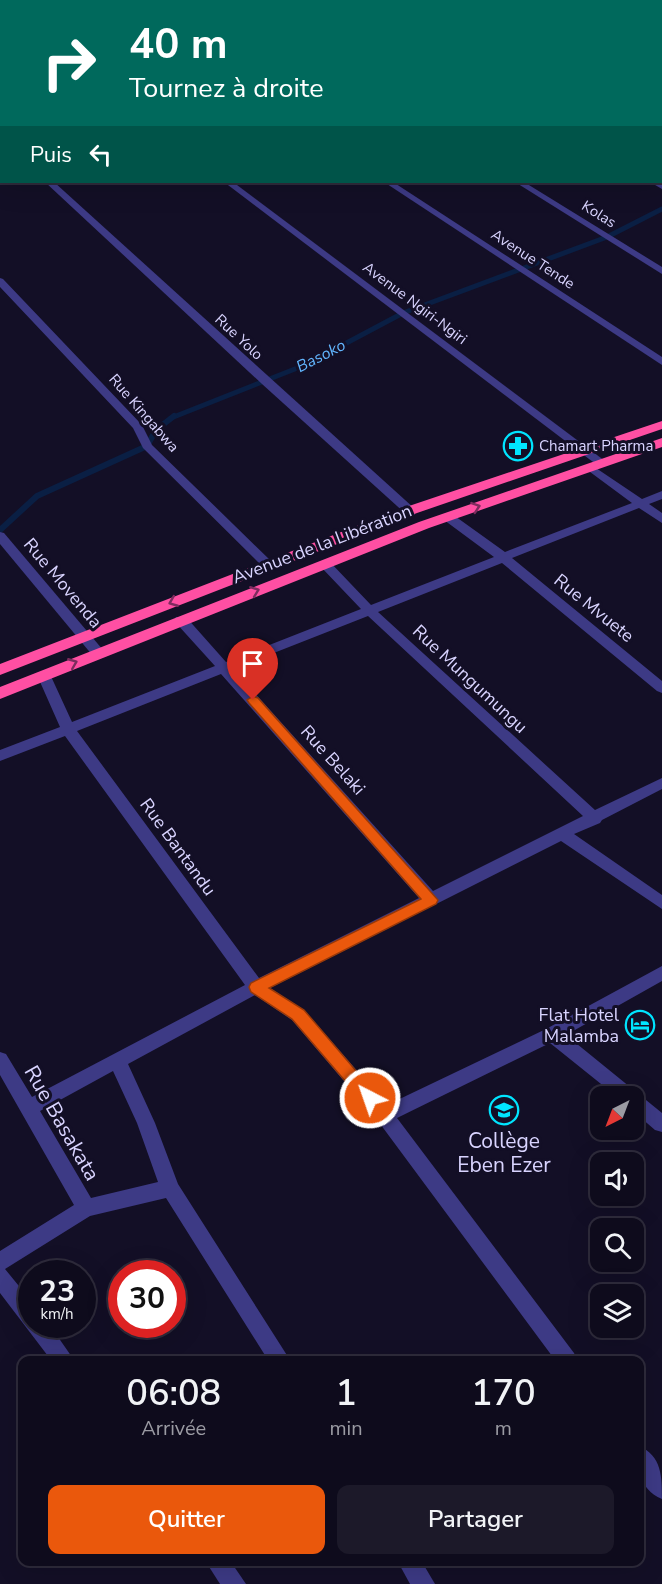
<!DOCTYPE html>
<html lang="fr">
<head>
<meta charset="utf-8">
<style>
	body { margin:0; font-family:"Nunito Sans",sans-serif; background:#1c1929; color:#f1f3f6; height:100vh; display:flex; flex-direction:column; font-size:22px; white-space:nowrap }
	* { box-sizing:border-box; margin:0 }
	p { font-size:20px; color:#9b9ba3 }
	.icon { flex:none; width:33px; height:33px; fill:none; stroke:currentColor; stroke-width:2; stroke-linecap:round; stroke-linejoin:round }
	.map { position:relative; flex:1; overflow:hidden }
	.panel { position:absolute; left:18px; top:1356px; width:626px; height:210px; display:flex; flex-direction:column; background:#0e0b1c; border-radius:12px; box-shadow:0 6px 24px #0002,0 0 0 2px #2e2b3b }
	.panel>* { flex:none }
	.hud { position:absolute; left:0px; top:0px; width:663px; height:183px; box-shadow:0 6px 24px #0002,0 0 0 2px #2e2b3b; background:#00695c; color:#fff; overflow:hidden }
	.needle { width:39px; rotate:222deg }
	.controls { position:absolute; left:590px; top:1086px; display:grid; gap:12px }
	.controls a { display:grid; place-items:center; width:54px; height:54px; border-radius:12px; background:#0e0b1c; box-shadow:0 6px 24px #0002,0 0 0 2px #2e2b3b; font-size:30px }
	.speed { position:absolute; left:18px; top:1260px; display:flex; gap:12px; font-size:30px; font-weight:700; text-align:center }
	.speed>* { display:grid; place-content:center; width:78px; height:78px; border-radius:50%; background:#0e0b1c; box-shadow:0 6px 24px #0002,0 0 0 2px #2e2b3b; line-height:1 }
	.speed small { font-size:15px; font-weight:400 }
	.speed .limit { border:9px solid #d22; background:#fff; color:#111 }
	.pin { position:absolute; display:grid; place-items:center; width:51px; height:51px; color:#fff; margin:-62px -26px; border-radius:50% 50% 50% 0; rotate:-45deg; box-shadow:0 0 6px #0007 }
	.pin .icon { rotate:45deg }
	.me { position:absolute; width:66px; margin:-33px; rotate:319deg; stroke-linejoin:round; filter:drop-shadow(0 0 4px #0008) }
	.turn { display:flex; align-items:center; gap:21px; height:126px; padding:0 30px; font-size:27px }
	.turn .icon { width:78px; height:78px; stroke-width:2.5 }
	.turn b { display:block; font-size:42px; line-height:51px }
	.then { display:flex; align-items:center; height:57px; padding:0 30px; background:#0003; gap:12px; font-size:22px }
	.eta { display:flex; justify-content:space-evenly; align-items:center; height:102px; text-align:center }
	.eta b { font-size:36px; font-weight:600; line-height:42px }
	.cta { display:flex; gap:12px; margin-top:auto; padding:12px 30px }
	.cta a { flex:1; height:69px; border-radius:12px; background:#ea580c; color:#fff; font-size:24px; font-weight:600; line-height:69px; text-align:center }
	.cta a+a { background:#1c1929; color:#f1f3f6 }
	.map>svg:first-child { display:block }
	.lines { fill:none; stroke-linecap:round; stroke-linejoin:round }
	.stream-far1 { stroke:#0a1f44; stroke-width:5 }
	.stream { stroke:#0a1f44; stroke-width:6 }
	.minor { fill:#3d3a85; fill-rule:evenodd }
	.highway { fill:#ff4fa3; fill-rule:evenodd }
	.oneway { stroke:#7d2c5e }
	.route { fill:#ea580c; stroke:#983908; stroke-width:1.5 }
	.labels { text-anchor:middle; dominant-baseline:central; stroke-width:6; stroke-linejoin:round; paint-order:stroke }
	.far-street-label { font-size:15px; fill:#d9d4ff; stroke:#130f26 }
	.far-poi-label { font-size:15px; fill:#d9d4ff; stroke:#130f26; text-anchor:start }
	.far-water-label { font-size:16px; font-style:italic; fill:#62b6ff; stroke:#130f26 }
	.street-label { font-size:18px; fill:#d9d4ff; stroke:#130f26 }
	.poi-label { font-size:18px; fill:#d9d4ff; stroke:#130f26; text-anchor:end }
	.near-street-label { font-size:21px; fill:#d9d4ff; stroke:#130f26 }
	.near-poi-label { font-size:21px; fill:#d9d4ff; stroke:#130f26 }
</style>
</head>
<body>
<div class="map">
<svg width="662" height="1584" viewBox="0 0 662 1584">
	<rect width="100%" height="100%" fill="#130f26"/>
	<g class="lines">
		<polyline class="stream-far1" points="171,418 305,365 403,313 607,237 662,209"/>
		<polyline class="stream" points="0,530 37,496 147,446 156,430 174,416"/>
		<g class="minor">
			<polygon points="108,0 116,0 117,2 109,2"/>
			<polygon points="227,0 234,0 235,2 228,2"/>
			<polygon points="336,0 344,0 345,2 337,2"/>
			<polygon points="443,0 451,0 452,2 444,2"/>
			<polygon points="552,0 560,0 561,2 553,2"/>
			<rect x="0" y="9" width="2" height="5"/>
			<rect x="0" y="134" width="2" height="6"/>
			<polygon points="45,182 54,182 415,509 415,515 407,515 262,384"/>
			<polygon points="224,182 233,182 605,461 605,465 597,465"/>
			<polygon points="384,182 393,182 662,357 662,365"/>
			<polygon points="515,182 524,182 662,267 662,274"/>
			<polygon points="650,182 662,183 662,189"/>
			<polygon points="0,278 3,279 142,425 152,445 271,561 273,564 271,567 263,567 143,448 133,428 0,287"/>
			<path d="M590 464 642 499 662 491V499L649 504 662 513V523L639 508 512 558 662 681V693L657 691 502 563 378 612 595 810 662 778V789L602 820 600 823 574 834 662 895V909L561 841 270 988 304 1010 387 1105 546 1029 662 966V981L566 1035 662 1113V1132L655 1130 633 1111V1096H616L550 1043 397 1118 574 1353 577 1360H555L378 1121 292 1020 255 995 128 1064 155 1123 178 1184 290 1360H268L166 1198 90 1216 5 1269 32 1302V1324H49L74 1360H51L0 1293V1251L74 1205 0 1075V1052L6 1054 32 1097 245 985 65 736 0 761V750L60 727 37 675 39 672H49L72 722 215 666 176 623 174 620 176 617H186L226 662 361 609 321 567 319 564 321 561H329L371 605 494 557 444 520V514H452L505 552 632 503 586 469 584 467ZM368 616 583 816 433 891 233 669ZM221 674 419 898 259 978 77 731ZM113 1071 137 1123 158 1182 91 1198 40 1111Z"/>
			<polygon points="0,532 4,533 103,650 105,653 103,656 93,656 0,544"/>
			<path d="M639 1446C662 1456 662 1477 662 1499 638 1489 639 1468 639 1446Z"/>
			<polygon points="206,1562 231,1562 246,1584 220,1584"/>
			<polygon points="398,1562 422,1562 435,1584 410,1584"/>
		</g>
		<g class="highway">
			<polygon points="662,421 662,429 417,513 0,675 0,664 406,507"/>
			<polygon points="662,438 662,447 429,528 0,699 0,687 419,522"/>
		</g>
	</g>
	<defs><path id="oneway-chevron" d="M-2-3.5L2.5 0L-2 3.5" fill="none" stroke-width="1.6" stroke-linecap="round" stroke-linejoin="round" transform="scale(1.5)"/></defs>
	<g class="oneway">
		<use href="#oneway-chevron" transform="translate(476 507) rotate(-19)"/>
		<use href="#oneway-chevron" transform="translate(255 591) rotate(-21)"/>
		<use href="#oneway-chevron" transform="translate(173 602) rotate(158)"/>
		<use href="#oneway-chevron" transform="translate(73 663) rotate(-22)"/>
	</g>
	<polygon class="route" points="253,696 258,698 438,900 436,904 269,988 304,1010 375,1093 378,1098 375,1103 370,1105 364,1103 292,1019 251,992 249,987 251,983 421,899 249,703 247,700"/>
	<defs>
		<g id="pharmacy-ring" transform="scale(1.5)"><circle r="9.5" fill="#130f26" stroke="#00e5ff" stroke-width="1.5"/><path d="M-2-6h4v4h4v4h-4v4h-4v-4h-4v-4h4Z" fill="#00e5ff"/></g>
		<g id="hotel-ring" transform="scale(1.5)"><circle r="9.5" fill="#130f26" stroke="#00e5ff" stroke-width="1.5"/><path d="M-6-4.5h1.5V1H6V5H4.5V3h-9V5H-6ZM-4 0a1.8 1.8 0 1 1 3.6 0ZM.5 0V-2.5h3Q6-2.5 6 0Z" fill="#00e5ff"/></g>
		<g id="school-ring" transform="scale(1.5)"><circle r="9.5" fill="#130f26" stroke="#00e5ff" stroke-width="1.5"/><path d="M0-5L7-2L0 1L-7-2ZM-4 1L0 2.5L4 1V4Q0 6-4 4Z" fill="#00e5ff"/></g>
	</defs>
	<g fill-rule="evenodd">
		<use href="#pharmacy-ring" x="518" y="446"/>
		<use href="#hotel-ring" x="640" y="1025"/>
		<use href="#school-ring" x="504" y="1110"/>
	</g>
	<g class="labels">
		<g class="far-street-label">
			<text transform="translate(599 214) rotate(32)">Kolas</text>
			<text transform="translate(533 259) rotate(33)">Avenue Tende</text>
			<text transform="translate(415 303) rotate(37)">Avenue Ngiri-Ngiri</text>
			<text transform="translate(239 337) rotate(43)">Rue Yolo</text>
			<text transform="translate(144 413) rotate(49)">Rue Kingabwa</text>
		</g>
		<g class="far-poi-label">
			<text x="539" y="446">Chamart Pharma</text>
		</g>
		<g class="far-water-label">
			<text transform="translate(321 356) rotate(-27)">Basoko</text>
		</g>
		<g class="street-label">
			<text transform="translate(322 544) rotate(-21)">Avenue de la Libération</text>
			<text transform="translate(63 583) rotate(50)">Rue Movenda</text>
			<text transform="translate(594 608) rotate(39)">Rue Mvuete</text>
			<text transform="translate(470 679) rotate(43)">Rue Mungumungu</text>
			<text transform="translate(333 760) rotate(48)">Rue Belaki</text>
			<text transform="translate(178 847) rotate(54)">Rue Bantandu</text>
		</g>
		<g class="poi-label">
			<text x="619" y="1015">Flat Hotel<tspan x="619" dy="21">Malamba</tspan></text>
		</g>
		<g class="near-street-label">
			<text transform="translate(62 1123) rotate(60)">Rue Basakata</text>
		</g>
		<g class="near-poi-label">
			<text x="504" y="1141">Collège<tspan x="504" dy="24">Eben Ezer</tspan></text>
		</g>
	</g>
</svg>
<div class="controls">
<a><svg class="needle" viewBox="-14 -14 28 28"><path d="M0-13l5 13h-10z" fill="#e53935"/><path d="M0 13l5-13h-10z" fill="#9b9ba3"/></svg></a>
<a><svg class="icon" aria-label="sound" viewBox="0 0 24 24"><path d="M4 9h4l5-4v14l-5-4H4zM17 9q2 3 0 6"/></svg></a>
<a><svg class="icon" aria-label="search" viewBox="0 0 24 24"><circle cx="10" cy="10" r="6"/><path d="M15 15l6 6"/></svg></a>
<a><svg class="icon" aria-label="layers" viewBox="0 0 24 24"><path d="M12 4l9 5-9 5-9-5zM3 14l9 5 9-5"/></svg></a>
</div>
<div class="speed"><div>23<small>km/h</small></div><div class="limit">30</div></div>
<div class="pin" style="left:253px;top:700px;background:#d93025"><svg class="icon" aria-label="arrive" viewBox="0 0 24 24"><path d="M6 21V4h12l-3 4 3 4H6"/></svg></div>
<svg class="me" style="left:370px;top:1098px" viewBox="-20 -20 40 40"><circle r="17" fill="#ea580c" stroke="#fff" stroke-width="3"/><path d="M0-11L8 9 0 5-8 9z" fill="#fff"/></svg>
<div class="hud">
<div class="turn"><svg class="icon" aria-label="right" viewBox="0 0 24 24"><path d="M7 20v-9h11M14 6l5 5-5 5"/></svg><div><b>40 m</b>Tournez à droite</div></div>
<div class="then">Puis<svg class="icon" aria-label="left" viewBox="0 0 24 24"><path d="M17 20v-9H6M10 6l-5 5 5 5"/></svg></div>
</div>
<section class="panel">
<div class="eta">
<div><b>06:08</b><p>Arrivée</p></div>
<div><b>1</b><p>min</p></div>
<div><b>170</b><p>m</p></div>
</div>
<div class="cta"><a>Quitter</a><a>Partager</a></div>
</section>
</div>
</body>
</html>
